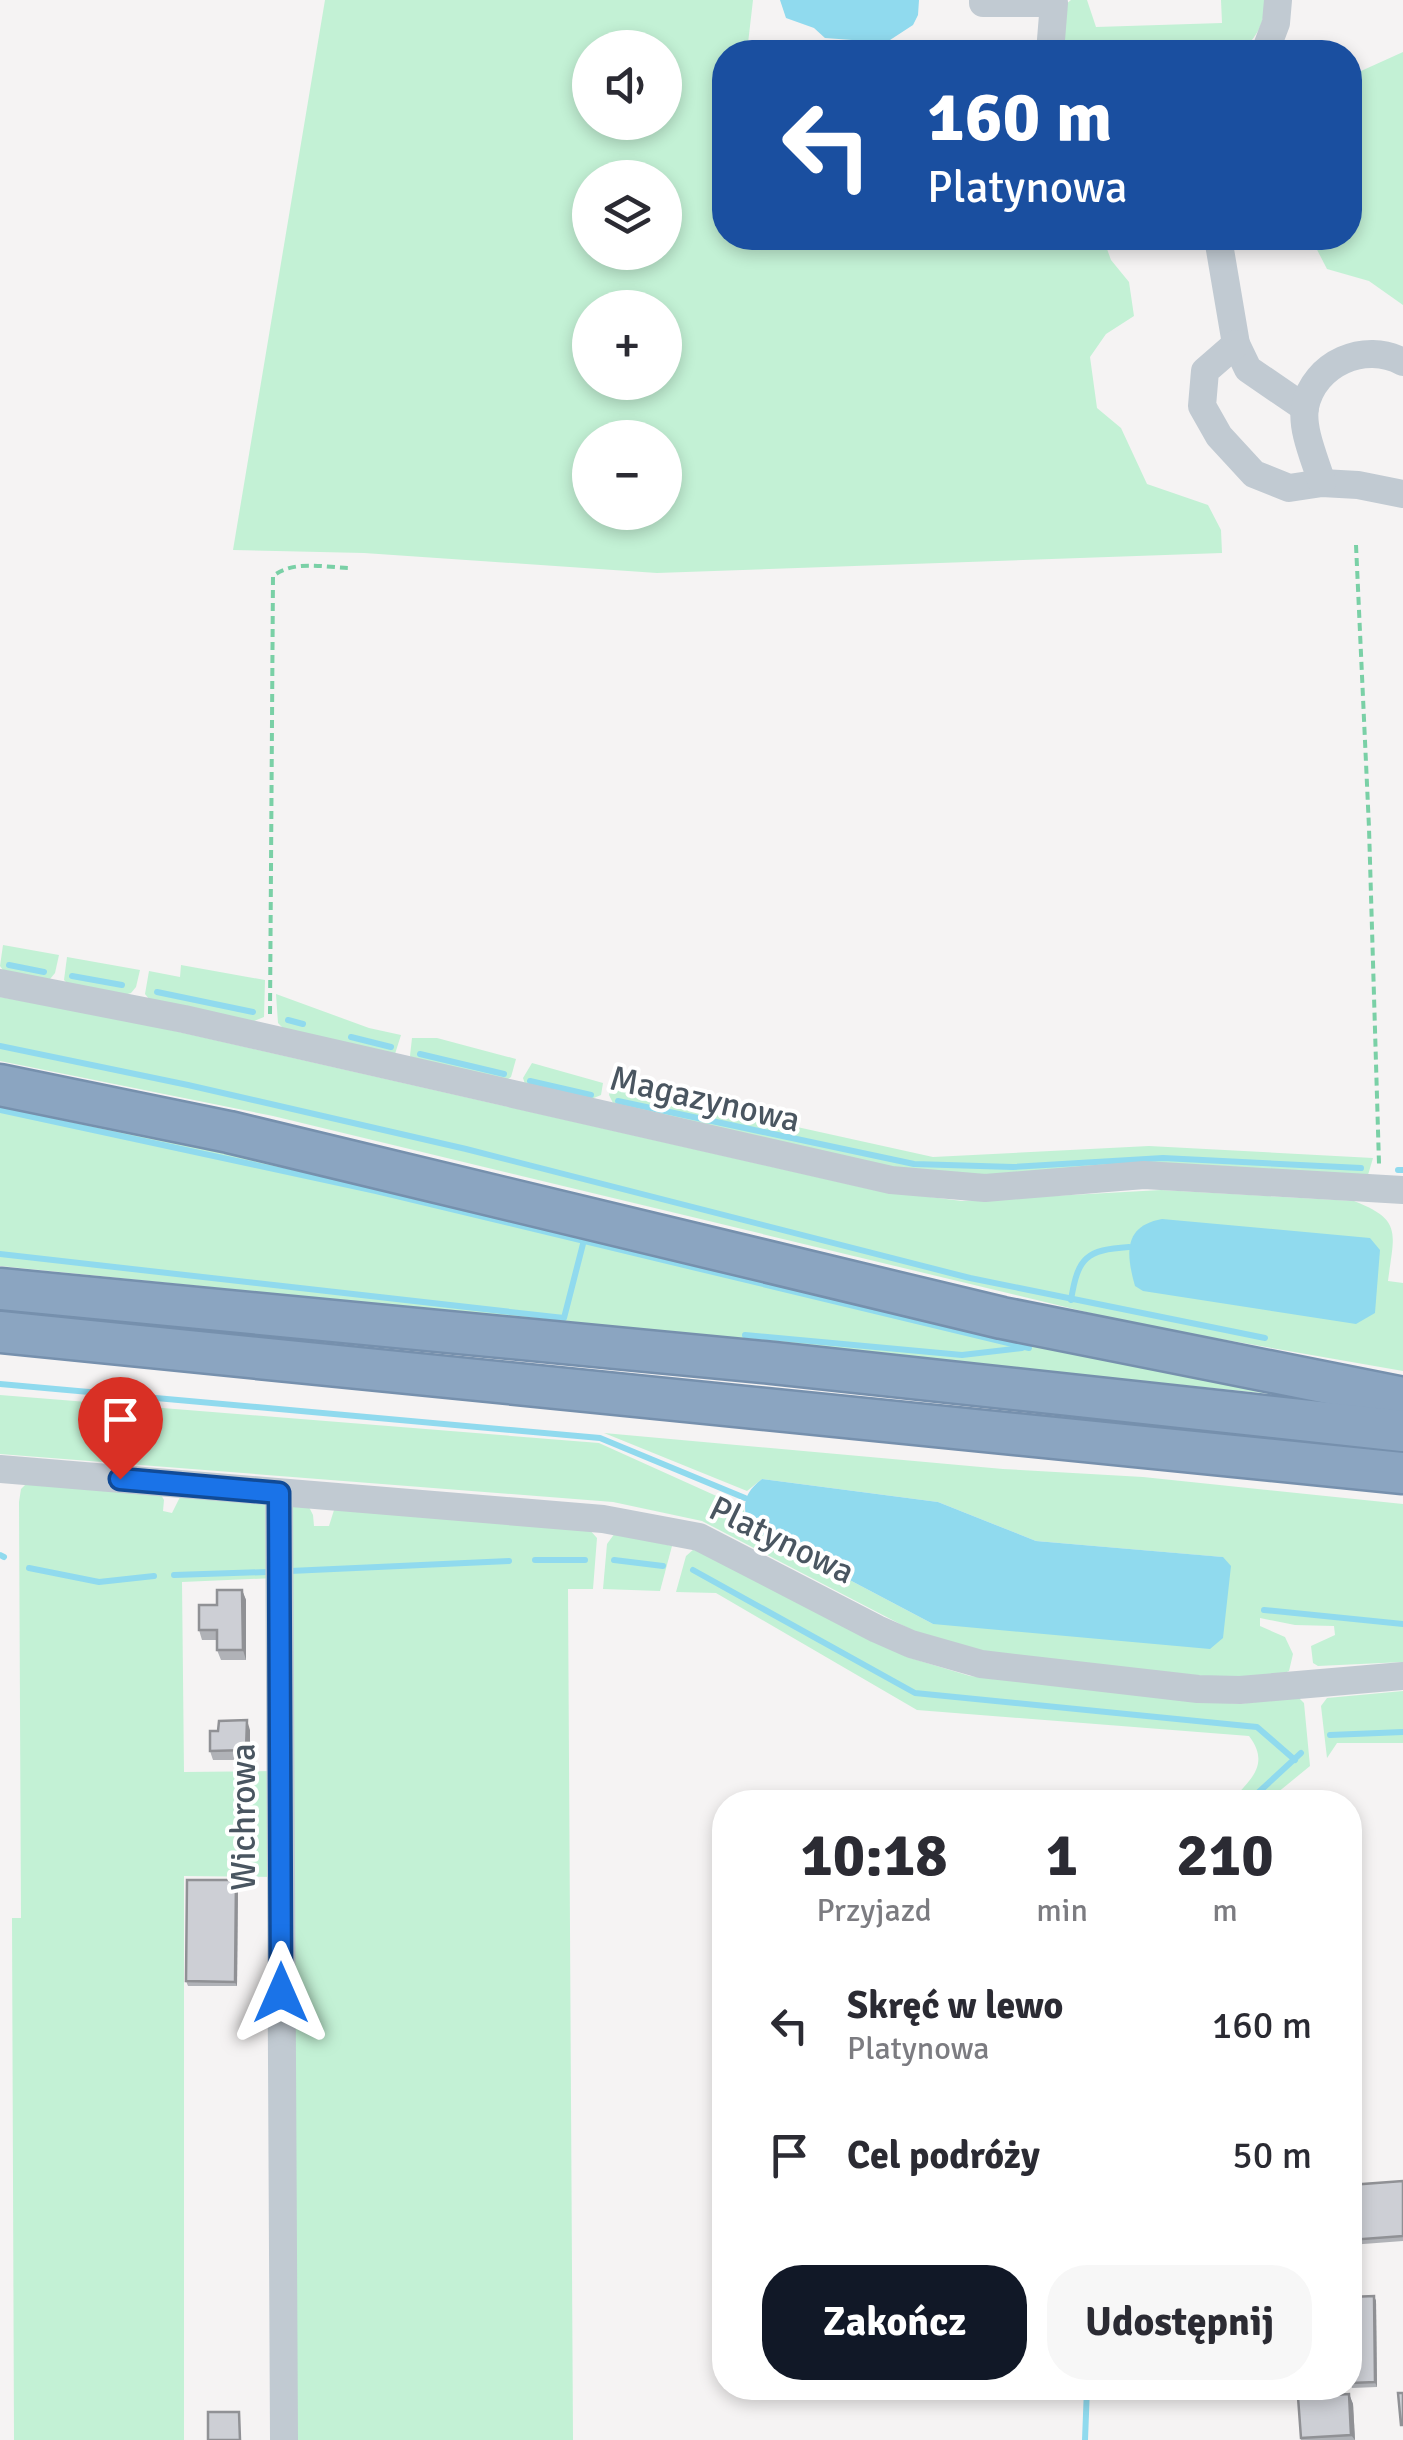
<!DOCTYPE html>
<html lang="pl">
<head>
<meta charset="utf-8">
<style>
	body { margin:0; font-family:Signika,sans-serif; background:#f7f7f7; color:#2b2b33; height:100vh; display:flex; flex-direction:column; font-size:38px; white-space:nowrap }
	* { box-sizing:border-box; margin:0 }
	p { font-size:32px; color:#7c7c81 }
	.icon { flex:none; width:55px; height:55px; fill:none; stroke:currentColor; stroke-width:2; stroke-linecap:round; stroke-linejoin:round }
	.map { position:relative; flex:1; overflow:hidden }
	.panel { position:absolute; left:712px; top:1790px; width:650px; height:610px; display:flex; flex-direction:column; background:#fff; border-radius:40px; box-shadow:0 5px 15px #0003 }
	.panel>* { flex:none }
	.top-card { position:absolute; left:712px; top:40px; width:650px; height:210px; border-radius:40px; box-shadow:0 5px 15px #0003; background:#1a4fa0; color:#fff; overflow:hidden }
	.buttons { position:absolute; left:572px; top:30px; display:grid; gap:20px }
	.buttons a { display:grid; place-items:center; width:110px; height:110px; border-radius:50%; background:#fff; box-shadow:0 5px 15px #0003; font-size:50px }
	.pin { position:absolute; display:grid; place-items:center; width:85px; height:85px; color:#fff; margin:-102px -42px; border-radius:50% 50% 50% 0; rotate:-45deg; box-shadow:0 0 10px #0007 }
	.pin .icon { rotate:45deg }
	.me { position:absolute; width:110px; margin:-55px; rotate:0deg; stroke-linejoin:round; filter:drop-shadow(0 0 8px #0008) }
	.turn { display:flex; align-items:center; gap:35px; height:210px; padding:0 50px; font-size:45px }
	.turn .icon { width:130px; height:130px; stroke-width:2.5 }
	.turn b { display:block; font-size:70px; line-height:85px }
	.eta { display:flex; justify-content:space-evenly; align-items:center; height:170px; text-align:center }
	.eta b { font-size:60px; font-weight:700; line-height:70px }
	.button { display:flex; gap:20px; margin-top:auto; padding:20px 50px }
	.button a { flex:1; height:115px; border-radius:40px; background:#111827; color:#fff; font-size:40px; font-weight:700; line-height:115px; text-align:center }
	.button a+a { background:#f7f7f7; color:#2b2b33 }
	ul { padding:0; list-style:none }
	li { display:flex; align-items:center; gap:30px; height:130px; padding:0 50px }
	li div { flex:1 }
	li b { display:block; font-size:38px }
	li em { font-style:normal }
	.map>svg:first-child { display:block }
	.green { fill:#c3f1d5; fill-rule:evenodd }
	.water { fill:#90daee }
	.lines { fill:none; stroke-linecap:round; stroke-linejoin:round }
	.stream { stroke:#90daee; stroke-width:6 }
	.highway-casing { stroke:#7690ad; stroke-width:45 }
	.path { stroke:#7ad0a6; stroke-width:4; stroke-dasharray:8 5; stroke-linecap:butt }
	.minor { stroke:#c1cad2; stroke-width:28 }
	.highway { stroke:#8ba5c1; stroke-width:40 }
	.wall { fill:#b0b2b7 }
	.shaded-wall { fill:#909195 }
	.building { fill:#cdcfd5; stroke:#909195; stroke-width:2.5 }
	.route-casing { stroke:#114b97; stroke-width:25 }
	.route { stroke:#1a73e8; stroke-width:18 }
	.labels { text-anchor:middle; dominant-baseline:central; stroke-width:8; stroke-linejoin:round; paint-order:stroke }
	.street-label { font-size:35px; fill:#4a5661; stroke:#fff }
</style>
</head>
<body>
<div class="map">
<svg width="1403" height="2440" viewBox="0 0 1403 2440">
	<rect width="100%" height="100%" fill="#f5f3f3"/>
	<g class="green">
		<path d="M325 0H753L747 52H725V238H1103L1111 260 1129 282 1134 316 1106 334 1090 357 1097 408 1121 428 1147 484 1208 505 1221 530 1222 553 657 573 364 553 233 550ZM590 48H665V122H590ZM590 178H665V252H590ZM590 308H665V382H590ZM590 438H665V512H590Z"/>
		<path d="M1071 0H1087L1096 27 1222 23 1221 0H1266C1263 25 1259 36 1239 52L1190 50 1061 52 1065 5Z"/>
		<polygon points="1403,52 1403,305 1369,281 1327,269 1311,238 1350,238 1350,84 1361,71"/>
		<polygon points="3,945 59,955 55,973 50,979 5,973 0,966"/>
		<polygon points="67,957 140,970 136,987 131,993 124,995 67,983 64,980"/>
		<polygon points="181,965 265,980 264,1017 249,1023 149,999 145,994 149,971 180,977"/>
		<polygon points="276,994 369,1028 401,1035 395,1054 285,1030 278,1023"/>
		<path d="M0 997 118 1018 874 1190 962 1201 1161 1190 1354 1201C1403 1220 1394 1233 1388 1281L1403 1283V1371L1140 1325 273 1116 0 1061Z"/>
		<polygon points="412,1038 437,1038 516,1059 511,1077 505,1081 413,1060 410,1056"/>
		<polygon points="532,1063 603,1083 601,1095 589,1100 525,1084 523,1078"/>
		<polygon points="611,1086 933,1157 1149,1146 1373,1158 1368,1175 1000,1176 903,1170 614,1105 609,1095"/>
		<polygon points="0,1097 1292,1396 0,1266"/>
		<polygon points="0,1395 599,1443 743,1508 749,1527 933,1624 1222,1557 1036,1541 938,1502 762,1479 747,1491 604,1433 1003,1469 1143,1477 1403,1504 1403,1662 1318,1666 1313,1663 1311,1646 1335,1635 1334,1626 1295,1625 1260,1618 1260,1626 1285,1637 1293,1654 1289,1671 1275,1677 1203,1676 973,1651 925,1637 702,1521 613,1502 0,1454"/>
		<polygon points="28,1482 160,1493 164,1500 163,1511 172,1513 181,1495 262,1502 269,1507 275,1578 182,1582 184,1772 274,1771 274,1877 184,1876 184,2440 14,2440 12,1918 21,1918 19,1502 21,1489"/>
		<polygon points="294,1504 308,1505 313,1515 314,1526 329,1526 334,1510 588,1528 597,1538 593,1589 568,1589 573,2440 289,2440 286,1528"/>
		<polygon points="615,1533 672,1546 660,1591 603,1589 607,1544"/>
		<path d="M694 1549 907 1657 970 1676 1239 1704 1298 1697 1304 1703 1310 1766 1266 1802H1230C1250 1780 1271 1765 1249 1736L917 1710 716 1593 676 1592 686 1556Z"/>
		<polygon points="1403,1691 1403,1743 1337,1743 1327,1758 1321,1706 1327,1698"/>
	</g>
	<g class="water">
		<polygon points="780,0 919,0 918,15 913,25 890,40 879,42 825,38 814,28 786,18"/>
		<path d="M1162 1219 1370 1238 1380 1250 1375 1313 1356 1324 1143 1291 1135 1286C1126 1254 1123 1226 1162 1219Z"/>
		<path d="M762 1479 938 1502 1036 1541 1223 1557 1231 1566 1223 1638 1210 1649 933 1624 749 1527C742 1505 743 1494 762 1479Z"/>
	</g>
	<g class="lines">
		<g class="stream">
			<polyline points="9,965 44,972"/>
			<polyline points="72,976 122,985"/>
			<polyline points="157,992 253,1012"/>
			<polyline points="288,1020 303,1024"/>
			<polyline points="351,1037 391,1047"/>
			<polyline points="0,1046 188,1085 466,1149 970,1278 1265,1338"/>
			<polyline points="420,1054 504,1074"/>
			<polyline points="530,1081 591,1095"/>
			<polyline points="618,1101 914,1164 1013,1167 1163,1158 1361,1168"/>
			<polyline points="0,1110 376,1191 1029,1348"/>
			<polyline points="1398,1170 1403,1170"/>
			<polyline points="0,1254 564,1318 584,1240"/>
			<path d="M1071 1300C1078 1257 1086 1250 1129 1247"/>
			<polyline points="745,1335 962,1355 1022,1348"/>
			<polyline points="0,1384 600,1438 745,1498"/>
			<polyline points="0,1555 4,1557"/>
			<polyline points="535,1560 585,1560"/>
			<polyline points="614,1560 663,1566"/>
			<polyline points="29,1568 99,1582 154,1576"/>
			<polyline points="693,1570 915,1693 1257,1727 1295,1760"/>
			<polyline points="290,1571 509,1561"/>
			<polyline points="174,1575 267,1572"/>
			<polyline points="1264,1610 1403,1624"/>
			<polyline points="1330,1735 1403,1732"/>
			<polyline points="1248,1802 1301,1753"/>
			<polyline points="1085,2440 1087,2388"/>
		</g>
		<g class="highway-casing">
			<g id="highway">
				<polyline points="0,1085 229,1132 1002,1318 1403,1398"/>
				<polyline points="0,1289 773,1363 1403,1431"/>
				<polyline points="0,1332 1403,1473"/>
			</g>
		</g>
		<g class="path">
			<polyline points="1356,545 1369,828 1379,1164"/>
			<path d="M270 1014 273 576C294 560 323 567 348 568"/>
		</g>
		<g class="minor">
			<polyline points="983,0 983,3 1054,3 1050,52"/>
			<polyline points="1265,52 1276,23 1278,0"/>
			<polyline points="1218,238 1236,344 1248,369 1305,408"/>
			<polyline points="1236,344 1205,371 1202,406 1219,436 1254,474 1289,488 1322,483 1358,485 1403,494"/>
			<path d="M1322 483C1316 462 1301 430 1305 407 1314 363 1365 341 1403 362"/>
			<polyline points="0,983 184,1019 891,1180 985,1188 1144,1175 1403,1190"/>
			<polyline points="0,1469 603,1519 699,1537 877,1629 911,1644 981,1664 1198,1689 1240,1690 1403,1676"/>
			<polyline points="279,1493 284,2440"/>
		</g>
		<use href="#highway" class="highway"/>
	</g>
	<g class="wall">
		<polygon points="242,1590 246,1600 246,1660 221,1660 217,1650 217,1640 202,1640 199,1630 217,1605"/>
		<polygon points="250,1730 250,1760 213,1760 210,1751"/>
		<polygon points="238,1885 237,1986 188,1986 186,1981"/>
		<polygon points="1403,2181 1403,2241 1350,2245 1350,2185"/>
		<polygon points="1374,2296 1376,2301 1377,2387 1352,2388 1351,2383"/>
		<polygon points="1258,2388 1285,2388 1286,2396 1260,2397"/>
		<polygon points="1349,2394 1353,2404 1355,2440 1301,2440 1301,2438"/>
	</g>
	<g class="shaded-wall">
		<polygon points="242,1590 246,1600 246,1660 243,1650"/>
		<polygon points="247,1720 250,1730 250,1760 246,1750"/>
		<polygon points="236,1880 238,1885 237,1986 235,1982"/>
		<polygon points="1374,2296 1376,2301 1377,2387 1375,2382"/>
		<polygon points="1349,2394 1353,2404 1355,2440 1351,2435"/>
	</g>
	<g class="building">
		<polygon points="217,1590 242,1590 243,1650 217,1650 217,1630 199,1630 199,1605 217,1605"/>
		<polygon points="247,1720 246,1750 210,1751 210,1731 218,1731 219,1721"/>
		<polygon points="187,1880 236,1880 235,1982 186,1981"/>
		<polygon points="1403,2181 1403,2236 1350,2240 1350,2185"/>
		<polygon points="1374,2296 1375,2382 1351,2383 1350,2297"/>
		<polygon points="1258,2388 1284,2388 1284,2391 1259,2392"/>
		<polygon points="1398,2393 1403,2393 1403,2425 1401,2425"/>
		<polygon points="1349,2394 1351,2435 1301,2438 1298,2397"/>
		<polygon points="208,2412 239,2412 240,2440 208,2440"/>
	</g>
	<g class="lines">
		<g class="route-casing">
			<polyline id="route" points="120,1479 279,1493 281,1993"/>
		</g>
		<use href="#route" class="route"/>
	</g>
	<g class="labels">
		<g class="street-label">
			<text transform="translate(705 1099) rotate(13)">Magazynowa</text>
			<text transform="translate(782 1540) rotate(26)">Platynowa</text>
			<text transform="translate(243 1817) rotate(-90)">Wichrowa</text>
		</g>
	</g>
</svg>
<div class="buttons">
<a><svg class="icon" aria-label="sound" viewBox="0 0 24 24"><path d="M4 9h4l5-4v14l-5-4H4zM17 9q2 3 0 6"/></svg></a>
<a><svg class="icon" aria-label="layers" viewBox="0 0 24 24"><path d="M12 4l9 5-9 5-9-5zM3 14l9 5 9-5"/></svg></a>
<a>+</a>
<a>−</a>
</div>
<div class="pin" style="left:120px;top:1479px;background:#d93025"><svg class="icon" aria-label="arrive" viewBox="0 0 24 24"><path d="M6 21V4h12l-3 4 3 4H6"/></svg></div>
<svg class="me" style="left:281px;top:1993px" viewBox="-20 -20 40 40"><path d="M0-17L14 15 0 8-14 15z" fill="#1a73e8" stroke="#fff" stroke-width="4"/></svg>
<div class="top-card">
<div class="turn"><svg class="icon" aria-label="left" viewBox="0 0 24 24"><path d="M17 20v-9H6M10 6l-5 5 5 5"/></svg><div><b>160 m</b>Platynowa</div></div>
</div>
<section class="panel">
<div class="eta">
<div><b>10:18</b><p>Przyjazd</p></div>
<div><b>1</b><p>min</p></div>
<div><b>210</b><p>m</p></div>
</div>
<ul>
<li><svg class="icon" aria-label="left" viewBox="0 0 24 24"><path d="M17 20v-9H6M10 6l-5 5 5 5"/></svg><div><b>Skręć w lewo</b><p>Platynowa</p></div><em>160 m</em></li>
<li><svg class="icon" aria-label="arrive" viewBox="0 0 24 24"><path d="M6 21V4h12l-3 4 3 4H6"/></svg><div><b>Cel podróży</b></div><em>50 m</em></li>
</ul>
<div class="button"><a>Zakończ</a><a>Udostępnij</a></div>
</section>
</div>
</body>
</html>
